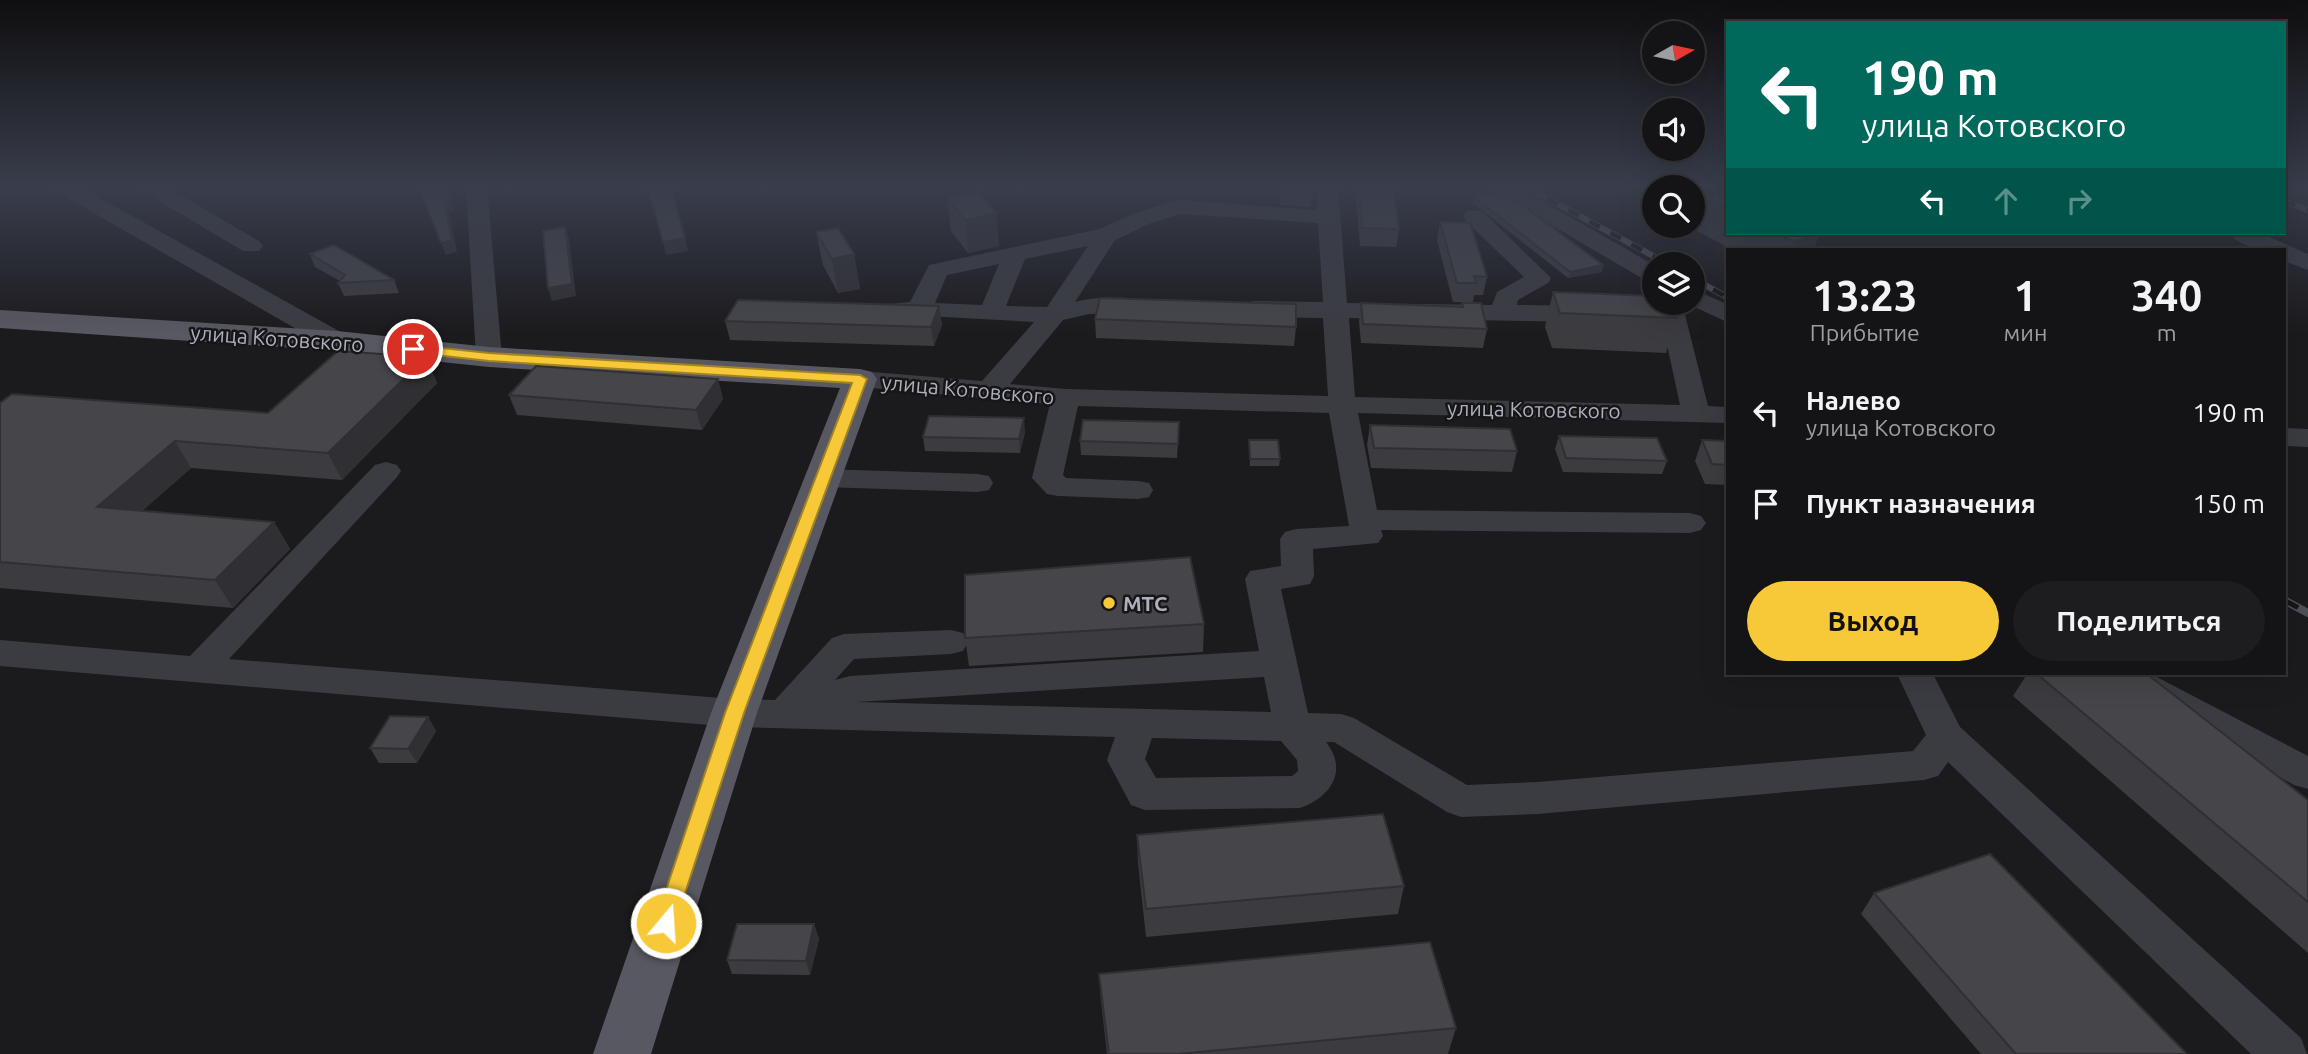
<!DOCTYPE html>
<html lang="ru">
<head>
<meta charset="utf-8">
<style>
	body { margin:0; font-family:Ubuntu,sans-serif; background:#1d1d1f; color:#f1f3f6; height:100vh; display:flex; flex-direction:column; font-size:26px; white-space:nowrap }
	* { box-sizing:border-box; margin:0 }
	p { font-size:23px; color:#9d9ea1 }
	.icon { flex:none; width:38px; height:38px; fill:none; stroke:currentColor; stroke-width:2; stroke-linecap:round; stroke-linejoin:round }
	.map { position:relative; flex:1; overflow:hidden }
	.drawer { position:absolute; left:1726px; top:248px; width:560px; height:427px; display:flex; flex-direction:column; background:#141416; border-radius:0px; box-shadow:0 7px 28px #0002,0 0 0 2px #333335 }
	.drawer>* { flex:none }
	.banner { position:absolute; left:1726px; top:21px; width:560px; height:214px; border-radius:0px; box-shadow:0 7px 28px #0002,0 0 0 2px #333335; background:#00695c; color:#fff; overflow:hidden }
	.needle { width:46px; rotate:81deg }
	.tools { position:absolute; left:1642px; top:21px; display:grid; gap:14px }
	.tools a { display:grid; place-items:center; width:63px; height:63px; border-radius:50%; background:#141416; box-shadow:0 7px 28px #0002,0 0 0 2px #333335; font-size:35px }
	.pin { position:absolute; display:grid; place-items:center; width:60px; height:60px; color:#fff; margin:-30px; border:4px solid #fff; border-radius:50%; box-shadow:0 2px 7px #0007 }
	.me { position:absolute; width:77px; margin:-38px; rotate:18deg; stroke-linejoin:round; filter:drop-shadow(0 0 5px #0008) }
	.turn { display:flex; align-items:center; gap:24px; height:147px; padding:0 21px; font-size:32px }
	.turn .icon { width:91px; height:91px; stroke-width:2.5 }
	.turn b { display:block; font-size:49px; line-height:60px }
	.lanes { display:flex; align-items:center; height:66px; padding:0 21px; background:#0003; justify-content:center; gap:35px; direction:ltr }
	.lanes .off { opacity:.35 }
	.eta { display:flex; justify-content:space-evenly; align-items:center; height:119px; text-align:center }
	.eta b { font-size:42px; font-weight:600; line-height:49px }
	.cta { display:flex; gap:14px; margin-top:auto; padding:14px 21px }
	.cta a { flex:1; height:80px; border-radius:42px; background:#f7c938; color:#111; font-size:28px; font-weight:600; line-height:80px; text-align:center }
	.cta a+a { background:#1d1d1f; color:#f1f3f6 }
	ul { padding:0; list-style:none }
	li { display:flex; align-items:center; gap:21px; height:91px; padding:0 21px }
	li div { flex:1 }
	li b { display:block; font-size:26px }
	li em { font-style:normal }
	.map>svg:first-child { display:block }
	.lines { fill:none; stroke-linecap:round; stroke-linejoin:round }
	.minor { fill:#3b3c42; fill-rule:evenodd }
	.major { fill:#575861; fill-rule:evenodd }
	.rail-far1-casing { stroke:#4e5057; stroke-width:6 }
	.rail-casing { stroke:#4e5057; stroke-width:8 }
	.rail-far1 { stroke:#161518; stroke-width:4.5; stroke-dasharray:12; stroke-linecap:butt }
	.rail { stroke:#161518; stroke-width:5; stroke-dasharray:16; stroke-linecap:butt }
	.wall { fill:#3b3b40 }
	.shaded-wall { fill:#303034 }
	.building { fill:#45454a; stroke:#303034; stroke-width:2 }
	.route { fill:#f7c938; stroke:#a18324; stroke-width:2 }
	.poi-dot { fill:#f7c938; stroke:#161518; stroke-width:2.5 }
	.labels { text-anchor:middle; dominant-baseline:central; stroke-width:5; stroke-linejoin:round; paint-order:stroke }
	.street-label { font-size:21px; fill:#adb0bd; stroke:#161518 }
	.poi-label { font-size:21px; font-weight:bold; fill:#adb0bd; stroke:#161518; text-anchor:start }
</style>
</head>
<body>
<div class="map">
<svg width="2308" height="1054" viewBox="0 0 2308 1054">
	<rect width="100%" height="100%" fill="#1b1a1d"/>
	<g class="lines">
		<g class="minor">
			<polygon points="54,187 80,187 346,335 350,341 346,347 337,349 328,347 57,192"/>
			<polygon points="141,187 167,187 259,241 263,246 259,251 243,251 144,192"/>
			<polygon points="466,187 487,187 502,357 498,363 489,365 480,363 476,357"/>
			<path d="M1317 187H1338L1347 303 1492 305 1497 292 1524 277 1466 221 1463 216 1466 211H1482L1551 278 1548 283 1518 300 1517 305 1591 306 1600 309 1604 314 1600 319 1591 322 1349 318 1355 397 1680 405 1658 303H1682L1708 406 1727 407V423L1358 413 1377 510 1690 513 1701 516 1706 523 1701 530 1690 533 1381 530 1383 536 1378 543 1313 549 1314 576 1310 584 1281 589 1308 713 1341 714 1354 718 1467 785 1538 782 1913 751 1926 735 1897 674H1933L1960 727 2301 1038 2307 1054H2251L1948 762 1938 776 1924 780 1538 814 1461 817 1447 812 1334 742H1326C1349 771 1330 798 1300 808L1145 810 1131 805 1107 760 1115 737 734 727 0 666V640L190 656 375 465 386 462 397 465 401 471 397 477 229 659 734 699 775 700 832 638 844 634 951 630 963 633 968 642 963 651 951 654 854 659 835 680 850 676 1259 651 1245 579 1250 571 1281 566 1280 539 1285 532 1296 529 1349 526 1329 413 1078 406 1063 475 1066 478 1138 481 1149 483 1153 490 1149 497 1138 499 1058 496 1047 494 1032 478 1050 404 860 387 850 385 846 379 850 373 860 371 982 381 1034 322 890 314 886 309 890 304 910 302 929 265 1100 229 1135 213 1179 200 1317 210ZM1180 214 1318 223 1323 302 1254 301 1245 304 1241 309 1245 314 1254 317 1323 318 1328 396 1066 389 1010 384 1063 320 1089 314 1148 312 1152 307 1148 302C1126 296 1097 296 1075 302L1115 240 1151 223ZM1088 246 1047 307 1006 306 1025 259ZM999 264 982 305 935 303 947 275ZM1264 677 1271 712 856 702ZM1152 738 1281 741 1297 760 1298 771 1292 776 1156 778 1145 759Z"/>
			<polygon points="1492,187 1518,187 1654,265 1654,282 1645,280 1495,192"/>
			<path d="M2230 233H2260L2308 254V270L2284 261V250C2267 250 2240 249 2230 233Z"/>
			<polygon points="1692,289 1727,304 1727,322 1686,303 1692,303"/>
			<polygon points="2284,428 2308,429 2308,447 2284,446"/>
			<polygon points="823,469 978,474 989,476 993,483 989,490 978,492 823,487 812,485 808,478 812,471"/>
			<polygon points="2103,674 2151,674 2308,756 2308,789 2294,785 2108,683"/>
		</g>
		<polygon class="major" points="0,310 337,331 489,347 860,369 872,372 877,379 757,713 651,1054 593,1054 711,713 840,388 489,367 337,351 0,328"/>
		<g class="rail-far1-casing">
			<g id="rail-far1">
				<polyline points="1526,187 1668,264"/>
				<polyline points="2284,201 2308,210"/>
				<polyline points="1692,278 1727,297"/>
			</g>
		</g>
		<g class="rail-casing">
			<polyline id="rail" points="2284,600 2308,613"/>
		</g>
		<use href="#rail-far1" class="rail-far1"/>
		<use href="#rail" class="rail"/>
	</g>
	<g class="wall">
		<polygon points="1312,187 1311,207 1280,205 1281,193"/>
		<polygon points="1358,187 1393,187 1399,229 1396,247 1360,246 1356,199"/>
		<polygon points="1727,191 1727,233 1820,233 1813,250 1733,250 1695,230 1705,198"/>
		<polygon points="1474,197 1603,265 1602,272 1568,278 1473,203"/>
		<polygon points="947,198 996,213 999,246 968,253 951,231"/>
		<polygon points="1440,222 1487,277 1483,295 1474,295 1473,302 1453,302 1437,240"/>
		<polygon points="816,232 854,254 860,289 838,293 823,265"/>
		<polygon points="310,254 394,280 399,293 344,296 338,283 340,281 315,267"/>
		<polygon points="1553,292 1677,318 1666,353 1552,348 1545,327"/>
		<polygon points="1361,303 1462,307 1462,303 1487,329 1483,348 1361,343 1359,322"/>
		<polygon points="939,306 942,325 934,346 730,340 725,321"/>
		<polygon points="1095,319 1296,327 1294,346 1096,338"/>
		<polygon points="426,357 437,383 342,480 191,468 142,511 274,522 290,549 233,608 0,588 0,403 268,413"/>
		<polygon points="718,379 723,399 702,430 517,415 509,395"/>
		<polygon points="1179,422 1177,458 1081,455 1080,441"/>
		<polygon points="1370,425 1517,451 1512,472 1371,468 1367,445"/>
		<polygon points="1025,432 1020,453 925,451 923,437"/>
		<polygon points="1559,436 1667,461 1662,474 1563,472 1555,449"/>
		<polygon points="1249,440 1280,459 1279,466 1250,466"/>
		<polygon points="1702,440 1727,441 1727,485 1705,484 1695,461"/>
		<polygon points="1204,624 1203,652 969,666 965,638"/>
		<polygon points="2027,674 2147,674 2308,800 2308,953 2013,696"/>
		<polygon points="428,717 436,731 417,763 379,763 370,748"/>
		<polygon points="1137,835 1404,886 1398,914 1146,937 1138,863"/>
		<polygon points="1874,893 2187,1054 1981,1054 1861,914"/>
		<polygon points="814,924 819,939 810,975 732,974 727,960"/>
		<polygon points="1099,974 1456,1028 1448,1054 1107,1054 1101,1001"/>
	</g>
	<g class="shaded-wall">
		<polygon points="450,198 454,210 449,212 457,252 446,255 441,243 444,200"/>
		<polygon points="996,213 999,246 968,253 965,220"/>
		<polygon points="565,227 569,239 576,296 552,301 548,288"/>
		<polygon points="1820,233 1813,250 1791,250 1794,242"/>
		<polygon points="685,238 688,251 666,255 663,242"/>
		<polygon points="854,254 860,289 838,293 832,259"/>
		<polygon points="1603,265 1602,272 1568,278 1570,272"/>
		<polygon points="939,306 942,325 934,346 931,327"/>
		<polygon points="426,357 437,383 342,480 328,453"/>
		<polygon points="718,379 723,399 702,430 696,410"/>
		<polygon points="1024,418 1025,432 1020,453 1019,439"/>
		<polygon points="175,441 191,468 115,535 97,507"/>
		<polygon points="274,522 290,549 233,608 215,580"/>
		<polygon points="428,717 436,731 417,763 408,749"/>
		<polygon points="814,924 819,939 810,975 806,961"/>
	</g>
	<g class="building">
		<polygon points="419,187 444,187 450,198 444,200 452,240 441,243"/>
		<polygon points="658,187 671,187 685,238 663,242 648,188"/>
		<polygon points="1281,187 1312,187 1312,195 1281,193"/>
		<polygon points="1359,187 1393,187 1399,229 1362,228"/>
		<polygon points="1727,191 1727,209 1705,198"/>
		<polygon points="978,192 996,213 965,220 947,198"/>
		<polygon points="1501,192 1521,204 1603,265 1570,272 1474,197"/>
		<polygon points="1440,222 1470,223 1487,277 1474,276 1476,283 1457,283"/>
		<polygon points="565,227 572,284 548,288 543,231"/>
		<polygon points="838,228 854,254 832,259 816,232"/>
		<polygon points="1776,233 1820,233 1794,242"/>
		<polygon points="334,245 394,280 338,283 345,275 310,254"/>
		<polygon points="1553,292 1654,296 1654,303 1673,303 1677,318 1560,313"/>
		<polygon points="1100,298 1296,304 1296,327 1095,319"/>
		<polygon points="738,300 939,306 931,327 725,321"/>
		<polygon points="1361,303 1463,307 1462,303 1481,303 1487,329 1363,324"/>
		<polygon points="338,351 426,357 328,453 175,441 97,507 274,522 215,580 0,562 0,403 12,394 268,413"/>
		<polygon points="536,366 718,379 696,410 509,395"/>
		<polygon points="929,416 1024,418 1019,439 923,437"/>
		<polygon points="1083,420 1179,422 1178,444 1080,441"/>
		<polygon points="1370,425 1510,429 1517,451 1374,448"/>
		<polygon points="1559,436 1657,438 1667,461 1566,458"/>
		<polygon points="1249,440 1278,440 1280,459 1250,459"/>
		<polygon points="1702,440 1727,441 1727,465 1712,464"/>
		<polygon points="1190,557 1204,624 965,638 965,575"/>
		<polygon points="2037,674 2147,674 2308,800 2308,902"/>
		<polygon points="390,716 428,717 408,749 370,748"/>
		<polygon points="1383,814 1404,886 1146,909 1137,835"/>
		<polygon points="1990,854 2187,1054 2016,1054 1874,893"/>
		<polygon points="737,924 814,924 806,961 727,960"/>
		<polygon points="1430,942 1456,1028 1178,1054 1109,1054 1099,974"/>
	</g>
	<linearGradient id="sky" x2="0" y2="1"><stop stop-color="#0f0e10"/><stop offset="0.56" stop-color="#393e4c"/><stop offset="1" stop-color="#393e4c" stop-opacity="0"/></linearGradient>
	<rect width="2308" height="334" fill="url(#sky)"/>
	<polygon class="route" points="413,345 489,353 860,375 867,379 744,713 673,930 666,932 658,930 655,923 725,713 852,383 489,361 408,352 406,349"/>
	<circle class="poi-dot" cx="1109" cy="603" r="7"/>
	<g class="labels">
		<g class="street-label">
			<text transform="translate(277 338) rotate(4)">улица Котовского</text>
			<text transform="translate(968 389) rotate(5)">улица Котовского</text>
			<text transform="translate(1534 409) rotate(1)">улица Котовского</text>
		</g>
		<g class="poi-label">
			<text x="1123" y="603">МТС</text>
		</g>
	</g>
</svg>
<div class="tools">
<a><svg class="needle" viewBox="-14 -14 28 28"><path d="M0-13l5 13h-10z" fill="#e53935"/><path d="M0 13l5-13h-10z" fill="#9d9ea1"/></svg></a>
<a><svg class="icon" aria-label="sound" viewBox="0 0 24 24"><path d="M4 9h4l5-4v14l-5-4H4zM17 9q2 3 0 6"/></svg></a>
<a><svg class="icon" aria-label="search" viewBox="0 0 24 24"><circle cx="10" cy="10" r="6"/><path d="M15 15l6 6"/></svg></a>
<a><svg class="icon" aria-label="layers" viewBox="0 0 24 24"><path d="M12 4l9 5-9 5-9-5zM3 14l9 5 9-5"/></svg></a>
</div>
<div class="pin" style="left:413px;top:349px;background:#d93025"><svg class="icon" aria-label="arrive" viewBox="0 0 24 24"><path d="M6 21V4h12l-3 4 3 4H6"/></svg></div>
<svg class="me" style="left:666px;top:923px" viewBox="-20 -20 40 40"><circle r="17" fill="#f7c938" stroke="#fff" stroke-width="3"/><path d="M0-11L8 9 0 5-8 9z" fill="#fff"/></svg>
<div class="banner">
<div class="turn"><svg class="icon" aria-label="left" viewBox="0 0 24 24"><path d="M17 20v-9H6M10 6l-5 5 5 5"/></svg><div><b>190 m</b>улица Котовского</div></div>
<div class="lanes"><svg class="icon" aria-label="left" viewBox="0 0 24 24"><path d="M17 20v-9H6M10 6l-5 5 5 5"/></svg><svg class="icon off" aria-label="ahead" viewBox="0 0 24 24"><path d="M12 20V5M6 11l6-6 6 6"/></svg><svg class="icon off" aria-label="right" viewBox="0 0 24 24"><path d="M7 20v-9h11M14 6l5 5-5 5"/></svg></div>
</div>
<section class="drawer">
<div class="eta">
<div><b>13:23</b><p>Прибытие</p></div>
<div><b>1</b><p>мин</p></div>
<div><b>340</b><p>m</p></div>
</div>
<ul>
<li><svg class="icon" aria-label="left" viewBox="0 0 24 24"><path d="M17 20v-9H6M10 6l-5 5 5 5"/></svg><div><b>Налево</b><p>улица Котовского</p></div><em>190 m</em></li>
<li><svg class="icon" aria-label="arrive" viewBox="0 0 24 24"><path d="M6 21V4h12l-3 4 3 4H6"/></svg><div><b>Пункт назначения</b></div><em>150 m</em></li>
</ul>
<div class="cta"><a>Выход</a><a>Поделиться</a></div>
</section>
</div>
</body>
</html>
